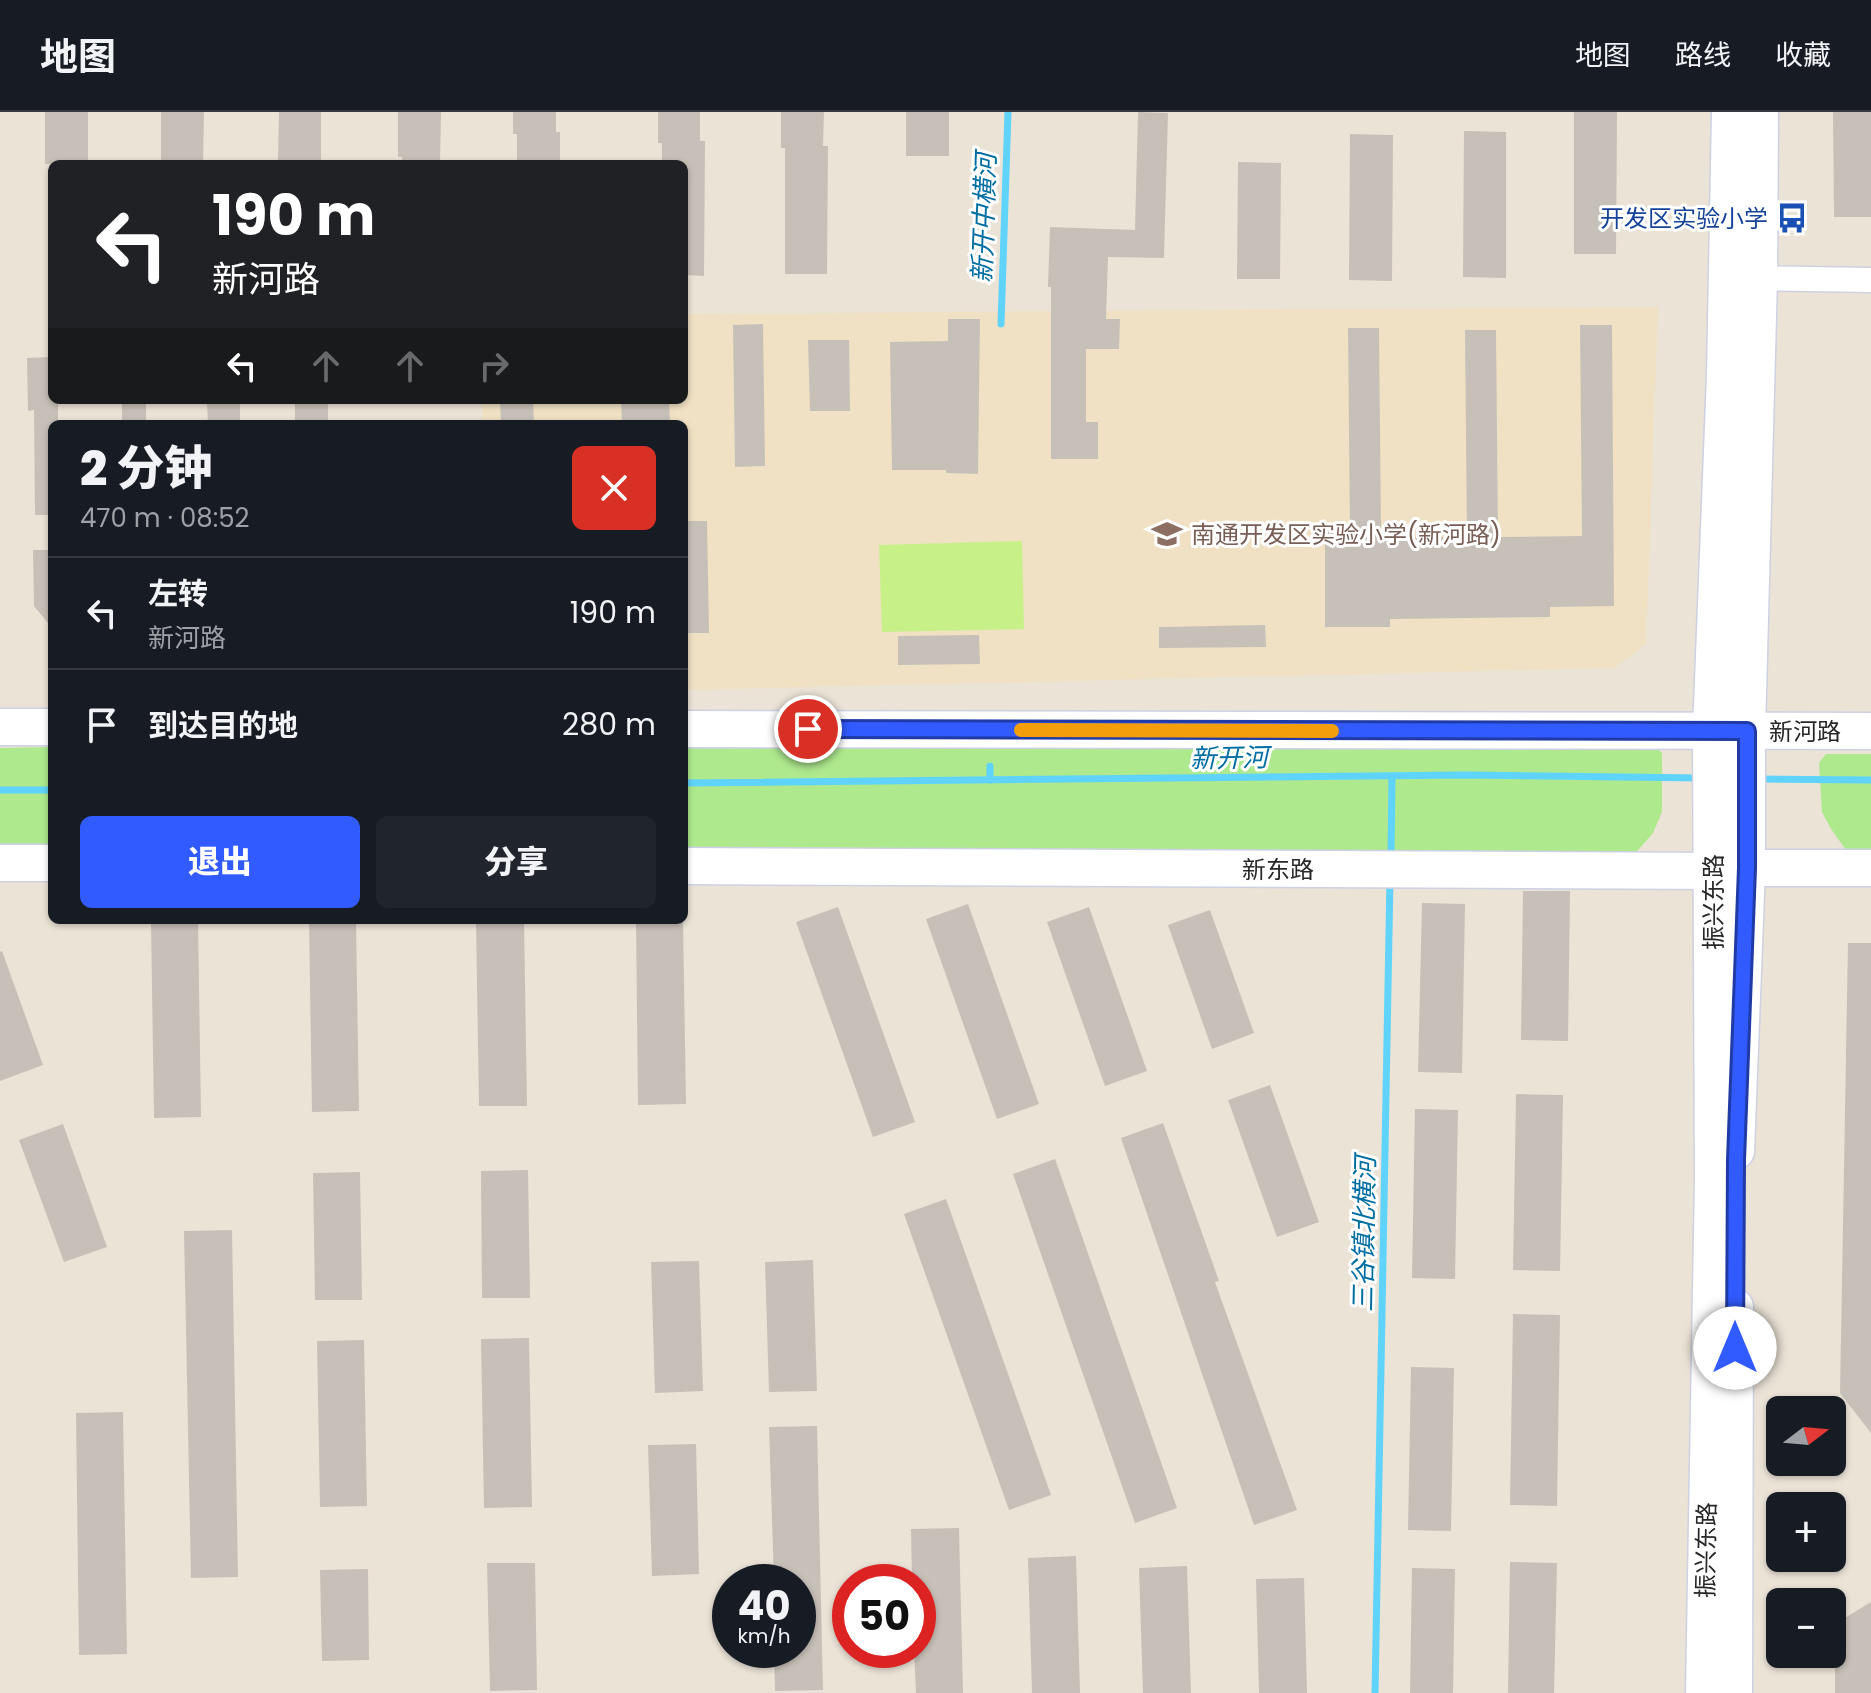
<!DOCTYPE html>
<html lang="zh">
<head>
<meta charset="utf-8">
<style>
	body { margin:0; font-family:Poppins,"Noto Sans SC",sans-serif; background:#20242c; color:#f1f3f6; height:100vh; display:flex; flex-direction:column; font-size:30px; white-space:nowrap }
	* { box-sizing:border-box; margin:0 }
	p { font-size:26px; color:#9ea1a6 }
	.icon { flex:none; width:44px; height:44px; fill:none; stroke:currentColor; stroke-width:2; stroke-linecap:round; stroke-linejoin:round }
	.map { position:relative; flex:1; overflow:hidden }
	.sheet { position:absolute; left:48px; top:308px; width:640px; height:504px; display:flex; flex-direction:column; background:#171b24; border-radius:12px; box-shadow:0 2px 6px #0004 }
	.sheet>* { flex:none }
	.guide { position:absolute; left:48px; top:48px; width:640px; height:244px; border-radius:12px; box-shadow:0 2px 6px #0004; background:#202124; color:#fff; overflow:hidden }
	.needle { width:52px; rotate:74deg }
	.fabs { position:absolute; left:1766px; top:1284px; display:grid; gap:16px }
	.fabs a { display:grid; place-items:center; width:80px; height:80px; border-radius:12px; background:#171b24; box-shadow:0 2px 6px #0004; font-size:40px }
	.speed { position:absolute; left:712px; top:1452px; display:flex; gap:16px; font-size:40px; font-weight:700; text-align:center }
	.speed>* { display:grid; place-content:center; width:104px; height:104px; border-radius:50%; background:#171b24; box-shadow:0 2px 6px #0004; line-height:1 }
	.speed small { font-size:20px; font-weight:400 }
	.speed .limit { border:12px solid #d22; background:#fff; color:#111 }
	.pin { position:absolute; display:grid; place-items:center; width:68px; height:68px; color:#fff; margin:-34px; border:4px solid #fff; border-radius:50%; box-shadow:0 2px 8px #0007 }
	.me { position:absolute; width:88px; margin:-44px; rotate:0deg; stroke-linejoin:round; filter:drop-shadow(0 0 6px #0008) }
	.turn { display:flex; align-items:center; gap:28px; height:168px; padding:0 32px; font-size:36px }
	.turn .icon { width:104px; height:104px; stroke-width:2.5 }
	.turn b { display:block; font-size:56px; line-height:68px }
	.lanes { display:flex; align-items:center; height:76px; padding:0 32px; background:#0003; justify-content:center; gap:40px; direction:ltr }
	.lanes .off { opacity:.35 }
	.round { display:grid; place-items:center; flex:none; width:84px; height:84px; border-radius:12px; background:#20242c }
	.overview { display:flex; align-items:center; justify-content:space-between; height:136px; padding:0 32px }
	h1 { font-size:48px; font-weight:800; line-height:60px }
	.cta { display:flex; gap:16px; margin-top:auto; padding:16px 32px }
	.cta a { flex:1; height:92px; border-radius:12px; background:#315bff; color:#fff; font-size:32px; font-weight:800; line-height:92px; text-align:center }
	.cta a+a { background:#20242c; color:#f1f3f6 }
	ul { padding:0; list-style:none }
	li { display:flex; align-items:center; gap:24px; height:112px; padding:0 32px; border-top:2px solid #363941 }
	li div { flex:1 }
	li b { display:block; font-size:30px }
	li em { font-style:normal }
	header { display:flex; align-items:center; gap:48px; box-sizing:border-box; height:112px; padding:0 40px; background:#171b24; border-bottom:2px solid #363941 }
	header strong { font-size:38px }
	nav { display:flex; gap:44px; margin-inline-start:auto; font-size:28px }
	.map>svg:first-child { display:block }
	.education { fill:#f0e1c4 }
	.green { fill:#aee98e }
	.pitch { fill:#c7f188 }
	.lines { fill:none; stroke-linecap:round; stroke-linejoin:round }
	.stream { stroke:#5fd3f9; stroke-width:7 }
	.building { fill:#c7c0b8 }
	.street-casing { stroke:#cdd1e3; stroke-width:27 }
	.secondary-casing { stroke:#cdd1e3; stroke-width:39 }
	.street { stroke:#fff; stroke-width:24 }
	.secondary { stroke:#fff; stroke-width:36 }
	.route-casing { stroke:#203ba6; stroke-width:20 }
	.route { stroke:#315bff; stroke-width:14 }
	.slow { stroke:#f59e0b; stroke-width:14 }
	.labels { text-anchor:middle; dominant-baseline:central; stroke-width:6; stroke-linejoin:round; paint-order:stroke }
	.transit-label { font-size:24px; fill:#164399; stroke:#fff; text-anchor:end }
	.education-label { font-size:24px; fill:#785e54; stroke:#fff; text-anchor:start }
	.street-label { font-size:24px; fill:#282828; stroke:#fff }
	.water-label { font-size:26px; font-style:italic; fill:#016ea2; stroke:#fff }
</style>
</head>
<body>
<header>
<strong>地图</strong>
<nav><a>地图</a><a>路线</a><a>收藏</a></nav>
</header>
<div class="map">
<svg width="1871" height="1581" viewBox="0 0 1871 1581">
	<rect width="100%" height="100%" fill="#ece3d7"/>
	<polygon class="education" points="1658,195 1646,532 1614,556 684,578 684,312 482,312 482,288 684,288 684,202"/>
	<g class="green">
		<polygon points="1652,632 1662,641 1662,700 1653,721 1632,745 684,740 684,633"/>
		<polygon points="52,635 52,736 0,736 0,636"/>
		<polygon points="1826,642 1871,642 1871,746 1859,746 1846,738 1831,717 1822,700 1819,651"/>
	</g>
	<polygon class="pitch" points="1022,429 1024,517 882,520 879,433"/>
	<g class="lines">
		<g class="stream">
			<polyline points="1001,212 1008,0"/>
			<polyline points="1757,667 1871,668"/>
			<polyline points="990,668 990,654"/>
			<polyline points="684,671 1465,663 1701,666"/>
			<polyline points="0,678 52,678"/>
			<polyline points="1391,746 1392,664"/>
			<polyline points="1375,1581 1390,766"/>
		</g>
	</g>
	<g class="building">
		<rect x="45" y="0" width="43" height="52"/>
		<polygon points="161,0 204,0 203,52 161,52"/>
		<polygon points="279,0 321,0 321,52 282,52 282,49 278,49"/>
		<polygon points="398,0 441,0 440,52 402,52 402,45 398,45"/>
		<polygon points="513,0 556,0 556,20 560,20 560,52 517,52 517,22 513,22"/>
		<polygon points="658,0 700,0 700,29 705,29 704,164 684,163 684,52 662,52 662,31 658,31"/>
		<polygon points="781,0 824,0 823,34 828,34 827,162 785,162 785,36 781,36"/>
		<rect x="906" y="0" width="43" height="44"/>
		<polygon points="1138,0 1168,1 1164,146 1108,145 1106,207 1120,207 1119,237 1086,237 1086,310 1098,310 1098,347 1051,347 1051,175 1048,175 1050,115 1135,118"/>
		<polygon points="1574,0 1617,0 1616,142 1574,142"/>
		<polygon points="1833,0 1871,0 1871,105 1834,105"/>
		<polygon points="1464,19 1506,20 1506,166 1463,165"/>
		<polygon points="1350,22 1393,23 1392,169 1349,168"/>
		<polygon points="1238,50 1281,51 1280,167 1237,167"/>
		<polygon points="948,207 980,207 978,362 946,361 946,358 892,358 890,230 948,229"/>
		<polygon points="763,212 765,354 735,355 733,213"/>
		<polygon points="1580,213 1612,213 1614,494 1550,495 1550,505 1390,507 1390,515 1325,515 1325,419 1350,419 1348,216 1379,216 1381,419 1391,420 1391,426 1467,425 1465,218 1496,218 1498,425 1582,424"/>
		<polygon points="808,228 849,228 850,299 810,299"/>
		<polygon points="52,245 52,288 58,288 58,312 52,312 52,403 35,403 34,298 28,299 27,246"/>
		<rect x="122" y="288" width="24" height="24"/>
		<polygon points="207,288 240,288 240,312 208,312"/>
		<rect x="295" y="288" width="33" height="24"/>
		<polygon points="500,288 533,288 534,312 501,312"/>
		<polygon points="621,288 669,288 670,312 622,312"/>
		<polygon points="684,409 707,409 709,521 684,521"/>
		<polygon points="33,438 52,438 52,516 34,494"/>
		<polygon points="1265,513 1266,535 1159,536 1159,515"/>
		<polygon points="979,523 980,552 898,553 898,524"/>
		<polygon points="1523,779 1570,779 1568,929 1521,928"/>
		<polygon points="1422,791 1465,792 1462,961 1418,960"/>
		<polygon points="968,792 1039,992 997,1007 926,807"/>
		<polygon points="838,795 915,1010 873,1025 796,810"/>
		<polygon points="1089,795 1147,959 1105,974 1047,810"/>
		<polygon points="1210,798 1254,921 1212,937 1168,813"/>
		<polygon points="151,808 198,808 201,1005 154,1006"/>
		<polygon points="309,808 356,808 359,999 312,1000"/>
		<polygon points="476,808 524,808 527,994 479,994"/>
		<polygon points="636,808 683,808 686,992 638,993"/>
		<polygon points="1848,831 1871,831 1871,1321 1840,1281"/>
		<polygon points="2,839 43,953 0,969 0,840"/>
		<polygon points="1270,973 1319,1110 1277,1125 1228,988"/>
		<polygon points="1516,982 1563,983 1560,1159 1513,1158"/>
		<polygon points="1415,997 1458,998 1455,1167 1412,1166"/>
		<polygon points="1163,1011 1219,1169 1215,1170 1297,1398 1254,1413 1121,1026"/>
		<polygon points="63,1012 107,1135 64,1150 19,1028"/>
		<polygon points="1055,1047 1177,1396 1135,1411 1013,1062"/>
		<polygon points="528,1058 530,1186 482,1186 481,1059"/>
		<polygon points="360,1060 362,1188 315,1188 313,1061"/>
		<polygon points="946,1087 1051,1383 1009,1398 904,1102"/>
		<polygon points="232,1118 238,1465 191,1466 184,1119"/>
		<polygon points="813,1148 817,1279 769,1280 765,1150"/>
		<polygon points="699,1149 703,1279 655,1281 651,1150"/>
		<polygon points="1513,1202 1560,1203 1557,1394 1510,1393"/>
		<polygon points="529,1226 532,1395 484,1396 481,1227"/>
		<polygon points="364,1228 367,1394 320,1395 317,1229"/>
		<polygon points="1411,1255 1454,1256 1451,1419 1408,1418"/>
		<polygon points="123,1300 127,1542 79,1543 76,1301"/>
		<polygon points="817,1314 823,1578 775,1579 774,1538 798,1538 798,1470 774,1470 769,1315"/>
		<polygon points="696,1332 699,1462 652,1464 648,1333"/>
		<polygon points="959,1416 963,1581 916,1581 914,1538 918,1538 918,1470 912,1470 911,1417"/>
		<polygon points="1076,1444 1080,1581 1032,1581 1028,1446"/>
		<polygon points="1510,1450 1557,1451 1554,1581 1508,1581"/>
		<polygon points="487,1451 535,1451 537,1578 490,1579"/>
		<polygon points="1187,1454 1191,1581 1143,1581 1139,1456"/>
		<polygon points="1412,1456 1455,1457 1453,1581 1410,1581"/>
		<polygon points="368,1457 369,1548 322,1549 320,1458"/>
		<polygon points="1304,1466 1307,1581 1259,1581 1256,1467"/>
		<polygon points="1871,1490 1871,1581 1835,1581 1835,1512"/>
	</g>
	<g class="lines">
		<g class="street-casing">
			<polyline id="street" points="1745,166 1871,168"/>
		</g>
		<g class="secondary-casing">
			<g id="secondary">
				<polyline points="0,615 52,615"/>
				<polyline points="684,617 1871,619"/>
				<polyline points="0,751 52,751"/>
				<polyline points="684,754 1713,759 1747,756 1871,756"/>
				<polyline points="1736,1039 1747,756 1747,619 1759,167 1760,0"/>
				<polyline points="1704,1581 1713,1066 1711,620 1725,263 1730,0"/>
				<polyline points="1734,1581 1735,1195"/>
			</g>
		</g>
		<use href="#street" class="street"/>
		<use href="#secondary" class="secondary"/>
	</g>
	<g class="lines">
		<g class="route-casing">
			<polyline id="route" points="808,617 1747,619 1747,756 1736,1048 1735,1236"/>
		</g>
		<use href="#route" class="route"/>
		<polyline class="slow" points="1021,618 1332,619"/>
	</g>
	<defs>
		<g id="bus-bare" transform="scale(2.4)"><path d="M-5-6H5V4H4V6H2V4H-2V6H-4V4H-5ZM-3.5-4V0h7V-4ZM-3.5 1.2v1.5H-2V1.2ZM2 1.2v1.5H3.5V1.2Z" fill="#1a4fb4" stroke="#fff" stroke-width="2.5" paint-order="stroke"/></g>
		<g id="school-bare" transform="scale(2.4)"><path d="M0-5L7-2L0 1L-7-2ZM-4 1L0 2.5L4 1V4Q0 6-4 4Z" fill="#8d6e63" stroke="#fff" stroke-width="2.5" paint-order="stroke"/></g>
	</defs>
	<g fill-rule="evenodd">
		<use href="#bus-bare" x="1792" y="106"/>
		<use href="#school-bare" x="1167" y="422"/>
	</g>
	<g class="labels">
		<g class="transit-label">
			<text x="1768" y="106">开发区实验小学</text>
		</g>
		<g class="education-label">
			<text x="1191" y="422">南通开发区实验小学(新河路)</text>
		</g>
		<g class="street-label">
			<text x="1805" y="619">新河路</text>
			<text x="1278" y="757">新东路</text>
			<text transform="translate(1713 790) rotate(-90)">振兴东路</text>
			<text transform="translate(1706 1438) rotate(-89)">振兴东路</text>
		</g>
		<g class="water-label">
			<text transform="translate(984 106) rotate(-88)">新开中横河</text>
			<text transform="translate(1229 646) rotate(-1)">新开河</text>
			<text transform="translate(1364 1122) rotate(-89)">三谷镇北横河</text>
		</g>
	</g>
</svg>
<div class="fabs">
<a><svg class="needle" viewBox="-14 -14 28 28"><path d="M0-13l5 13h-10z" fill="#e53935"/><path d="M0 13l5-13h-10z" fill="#9ea1a6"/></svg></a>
<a>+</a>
<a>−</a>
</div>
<div class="speed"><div>40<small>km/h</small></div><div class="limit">50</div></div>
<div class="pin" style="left:808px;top:617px;background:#d93025"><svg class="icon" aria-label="arrive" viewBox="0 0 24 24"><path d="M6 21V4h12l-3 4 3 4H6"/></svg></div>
<svg class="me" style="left:1735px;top:1236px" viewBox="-20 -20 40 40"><circle r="19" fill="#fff"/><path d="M0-13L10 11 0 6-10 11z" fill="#315bff"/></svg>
<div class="guide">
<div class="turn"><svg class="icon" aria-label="left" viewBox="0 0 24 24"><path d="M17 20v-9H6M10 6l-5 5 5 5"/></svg><div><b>190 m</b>新河路</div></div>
<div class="lanes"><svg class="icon" aria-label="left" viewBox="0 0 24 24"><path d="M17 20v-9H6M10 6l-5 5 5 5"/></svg><svg class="icon off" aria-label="ahead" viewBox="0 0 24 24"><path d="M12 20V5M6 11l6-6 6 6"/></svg><svg class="icon off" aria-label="ahead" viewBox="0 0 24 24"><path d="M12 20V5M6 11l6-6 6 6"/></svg><svg class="icon off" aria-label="right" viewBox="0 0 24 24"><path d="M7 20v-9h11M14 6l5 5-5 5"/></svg></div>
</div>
<section class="sheet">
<div class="overview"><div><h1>2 分钟</h1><p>470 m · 08:52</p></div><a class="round" style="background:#d93025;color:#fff"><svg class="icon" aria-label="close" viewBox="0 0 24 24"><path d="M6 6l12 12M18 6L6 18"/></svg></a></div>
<ul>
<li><svg class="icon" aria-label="left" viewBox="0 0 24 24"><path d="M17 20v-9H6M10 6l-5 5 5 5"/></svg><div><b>左转</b><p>新河路</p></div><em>190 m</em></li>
<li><svg class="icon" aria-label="arrive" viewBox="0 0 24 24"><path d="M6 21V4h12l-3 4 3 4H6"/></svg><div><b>到达目的地</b></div><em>280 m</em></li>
</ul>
<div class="cta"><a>退出</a><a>分享</a></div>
</section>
</div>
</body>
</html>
